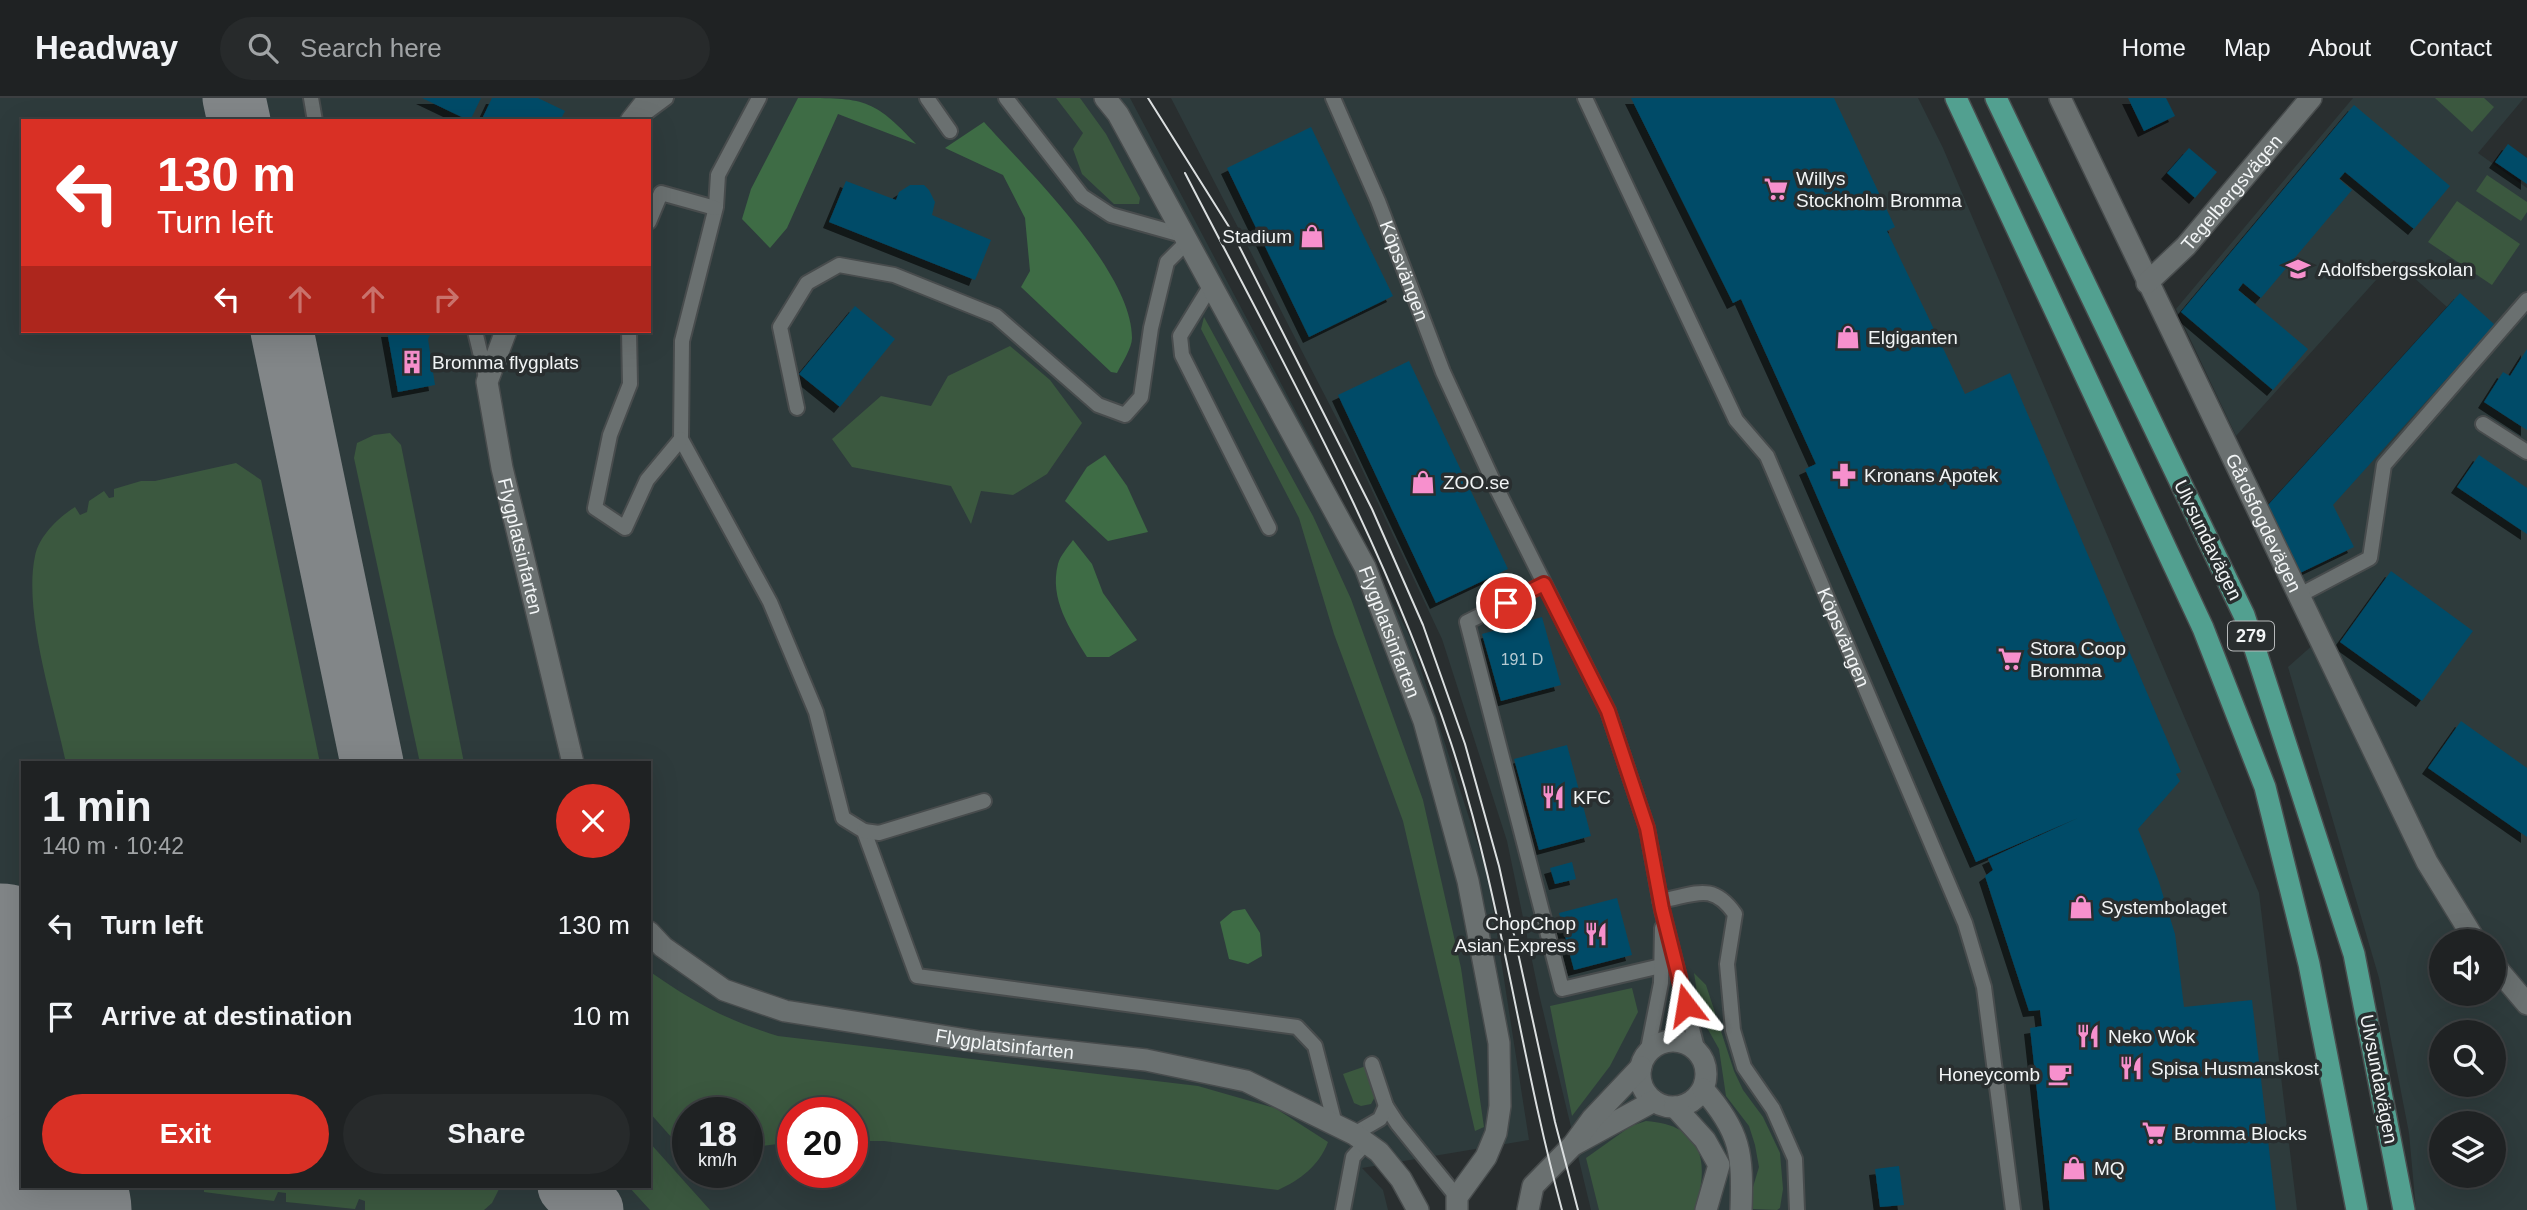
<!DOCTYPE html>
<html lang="en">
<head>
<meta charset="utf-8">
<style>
	body { margin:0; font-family:Arial,sans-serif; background:#272a2b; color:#f1f3f6; height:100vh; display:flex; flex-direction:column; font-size:26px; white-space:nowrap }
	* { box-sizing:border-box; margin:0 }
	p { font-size:23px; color:#a1a4a6 }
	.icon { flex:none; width:38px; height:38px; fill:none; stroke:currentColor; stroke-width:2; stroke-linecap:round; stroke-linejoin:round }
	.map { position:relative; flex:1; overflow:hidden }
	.details { position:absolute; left:21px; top:663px; width:630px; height:427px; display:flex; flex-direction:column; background:#1f2223; border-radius:0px; box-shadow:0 7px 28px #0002,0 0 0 2px #3c3f41 }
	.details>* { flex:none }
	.guide { position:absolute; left:21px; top:21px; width:630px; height:214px; border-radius:0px; box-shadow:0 7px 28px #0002,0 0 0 2px #3c3f41; background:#d93025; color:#fff; overflow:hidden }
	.controls { position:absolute; left:2429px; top:831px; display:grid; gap:14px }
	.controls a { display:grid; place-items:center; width:77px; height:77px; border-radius:50%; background:#1f2223; box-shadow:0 7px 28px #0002,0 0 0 2px #3c3f41; font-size:35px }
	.speed { position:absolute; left:672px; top:999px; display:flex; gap:14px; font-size:35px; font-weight:700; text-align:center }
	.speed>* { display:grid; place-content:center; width:91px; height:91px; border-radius:50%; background:#1f2223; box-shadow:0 7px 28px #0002,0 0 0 2px #3c3f41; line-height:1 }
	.speed small { font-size:18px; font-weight:400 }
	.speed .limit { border:10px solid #d22; background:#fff; color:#111 }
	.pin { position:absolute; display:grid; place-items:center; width:60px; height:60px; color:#fff; margin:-30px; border:4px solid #fff; border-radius:50%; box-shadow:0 2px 7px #0007 }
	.me { position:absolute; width:77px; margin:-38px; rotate:346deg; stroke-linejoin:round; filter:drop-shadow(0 0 5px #0008) }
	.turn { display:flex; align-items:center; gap:24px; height:147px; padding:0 21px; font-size:32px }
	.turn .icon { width:91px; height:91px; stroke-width:2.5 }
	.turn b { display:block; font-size:49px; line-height:60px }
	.lanes { display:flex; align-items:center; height:66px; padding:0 21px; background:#0003; justify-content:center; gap:35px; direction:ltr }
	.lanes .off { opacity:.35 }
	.round { display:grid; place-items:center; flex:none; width:74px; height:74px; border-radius:37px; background:#272a2b }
	.head { display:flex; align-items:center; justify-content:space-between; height:119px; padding:0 21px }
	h1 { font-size:42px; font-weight:800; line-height:52px }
	.button { display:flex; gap:14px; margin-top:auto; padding:14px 21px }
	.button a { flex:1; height:80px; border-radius:42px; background:#d93025; color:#fff; font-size:28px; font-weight:800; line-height:80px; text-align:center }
	.button a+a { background:#272a2b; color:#f1f3f6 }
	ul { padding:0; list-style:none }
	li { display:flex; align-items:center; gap:21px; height:91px; padding:0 21px }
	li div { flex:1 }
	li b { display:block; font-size:26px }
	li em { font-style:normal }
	header { display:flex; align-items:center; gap:42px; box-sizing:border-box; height:98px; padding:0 35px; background:#1f2223; border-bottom:2px solid #3c3f41 }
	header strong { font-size:33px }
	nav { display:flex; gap:38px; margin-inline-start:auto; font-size:24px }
	.search { width:490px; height:63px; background:#272a2b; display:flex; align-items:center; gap:18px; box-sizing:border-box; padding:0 24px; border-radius:38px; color:#a1a4a6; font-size:26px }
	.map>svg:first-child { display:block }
	.built { fill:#2e3b3c; fill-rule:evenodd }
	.green { fill:#3b583f }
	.forest { fill:#3e6c45 }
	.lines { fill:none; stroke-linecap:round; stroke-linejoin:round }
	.taxiway { stroke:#828688; stroke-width:63 }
	.runway { stroke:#828688; stroke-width:159 }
	.building { fill:#004b67; filter:url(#shadow) }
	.lane-casing { stroke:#484c4d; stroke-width:18 }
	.street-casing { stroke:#484c4d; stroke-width:24 }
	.primary-casing { stroke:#484c4d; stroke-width:24 }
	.lane { stroke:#6a7070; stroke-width:14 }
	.street { stroke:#6a7070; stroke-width:21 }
	.primary { stroke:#52a090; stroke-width:21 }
	.tram { stroke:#dbdfe0; stroke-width:2 }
	.route-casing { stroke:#8d1f18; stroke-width:18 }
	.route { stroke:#d93025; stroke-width:12 }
	.labels { text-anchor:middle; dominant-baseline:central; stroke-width:7; stroke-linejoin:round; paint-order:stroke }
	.number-label { font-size:16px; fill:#b6cad2 }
	.shield { fill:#292e2f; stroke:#b6b9ba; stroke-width:2 }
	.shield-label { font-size:18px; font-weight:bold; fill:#f2f5f6 }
	.poi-label { font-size:19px; fill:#f2f5f6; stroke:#292e2f; text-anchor:start }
	.street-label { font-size:19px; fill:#f2f5f6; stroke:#292e2f }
</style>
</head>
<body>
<header>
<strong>Headway</strong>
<div class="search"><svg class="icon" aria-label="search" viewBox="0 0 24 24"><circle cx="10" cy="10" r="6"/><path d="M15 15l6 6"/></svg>Search here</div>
<nav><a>Home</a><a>Map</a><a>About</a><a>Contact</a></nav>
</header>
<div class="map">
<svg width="2527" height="1112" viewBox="0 0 2527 1112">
	<defs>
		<filter id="shadow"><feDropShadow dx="-6" dy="6" stdDeviation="0" flood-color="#0009"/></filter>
	</defs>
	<rect width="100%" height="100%" fill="#292e2f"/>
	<g class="built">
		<path d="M0 0H1130L1311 342 1411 541 1488 778 1529 1042 1362 1070 1383 1092 1388 1112H0ZM23 23H649V233H23ZM23 665H649V1088H23ZM688 1015H747V1074H688ZM793 1015H852V1074H793Z"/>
		<polygon points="1171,0 1918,0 1943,50 2259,795 2297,1112 1591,1112 1539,896 1507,743 1442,541 1352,350"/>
		<path d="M2353 0H2524L2478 55 2527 90V1112H2416L2409 1035 2379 880 2288 569 2323 538 2268 407 2447 209 2394 162 2236 338 2176 211ZM2441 844H2494V896H2441ZM2441 934H2494V987H2441ZM2441 1026H2494V1078H2441Z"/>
	</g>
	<g class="green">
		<polygon points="1056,0 1080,0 1106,36 1140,100 1139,106 1114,106 1082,76 1073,51 1083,35"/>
		<polygon points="2435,0 2484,0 2494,9 2472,34"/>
		<polygon points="2487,77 2527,104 2527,114 2521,123 2476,93"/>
		<polygon points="2457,103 2520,146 2492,187 2428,144"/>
		<polygon points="1204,219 1313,418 1351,501 1423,702 1461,870 1484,1029 1475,1033 1403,723 1334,536 1299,420 1201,231"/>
		<polygon points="1010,248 1050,282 1082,325 1047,376 1013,397 981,393 971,426 951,388 852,369 832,341 881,298 931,308 948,278"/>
		<polygon points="390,335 401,347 464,665 420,665 354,360 357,345 374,337"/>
		<path d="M236 365 261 382 320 665H66C54 607 23 515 35 458 39 438 59 419 75 409L80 417 87 414 89 403 104 393 109 400 114 399V391L141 383H155Z"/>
		<path d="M649 873C695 905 724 921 778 938L1198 988 1275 1010 1328 1044C1319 1068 1300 1082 1278 1092L884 1043H852V1015H793V1044L747 1050V1015H688V1058L649 1014Z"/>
		<polygon points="1694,875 1706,887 1734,973 1743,992 1763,1019 1780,1055 1783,1091 1780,1110 1777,1112 1752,1111 1750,1099 1759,1069 1755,1047 1749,1028 1726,998 1719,951 1701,919"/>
		<polygon points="1632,890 1638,914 1610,968 1572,1018 1550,908"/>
		<polygon points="1366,968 1377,995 1371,1006 1361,1008 1354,1005 1343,976"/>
		<path d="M1646 1023C1703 1027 1710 1064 1695 1112H1599L1586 1060 1631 1028Z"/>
		<polygon points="649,1044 710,1112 650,1112 629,1089 649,1088"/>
		<polygon points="204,1089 204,1088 500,1089 492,1105 484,1112 365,1112 365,1103 359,1101 355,1111 286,1104 286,1095 278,1094 274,1103 204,1094"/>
	</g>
	<g class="forest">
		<path d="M798 0C864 0 873 0 916 46L838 16 787 130 770 150 742 121 751 91Z"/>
		<path d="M984 24C1028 73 1132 173 1132 240 1132 250 1122 265 1117 275L1111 274 1021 189 1030 173 1025 120 1003 77 945 50Z"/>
		<polygon points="1105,357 1127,388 1148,434 1108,443 1065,403 1087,369"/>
		<path d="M1073 442 1092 466 1103 495 1137 542 1109 559H1087C1070 531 1049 501 1058 466 1060 458 1068 449 1073 442Z"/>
		<polygon points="1245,811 1260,835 1262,858 1248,866 1229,861 1220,824 1233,813"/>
	</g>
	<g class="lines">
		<g class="taxiway">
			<polyline points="234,0 239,23"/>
			<polyline points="282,233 372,665"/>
			<polyline points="0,1073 16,1061 23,1044"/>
			<polyline points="569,1088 592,1112"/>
		</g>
		<g class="runway">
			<polyline points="0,865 23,973"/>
			<polyline points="47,1088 52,1112"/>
		</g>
	</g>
	<g class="building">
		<polygon points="422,0 481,0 470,23"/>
		<polygon points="492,0 538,0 565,13 560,23 481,23"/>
		<polygon points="1631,0 1834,0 1895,129 1887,133 1965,296 2010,275 2181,674 2176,676 2180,683 2138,731 2158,781 2175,836 2184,909 2252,902 2276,1112 2050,1112 2030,930 2042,928 2040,912 2029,913 1985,778 1993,772 1988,761 2078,720 1976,764 1805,371 1816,366 1741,201 1733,205"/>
		<polygon points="2128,0 2166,0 2175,18 2144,33"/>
		<polygon points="2354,7 2450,88 2414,131 2345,74 2339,81 2352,92 2261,200 2243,185 2238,192 2308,251 2273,292 2181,214"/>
		<polygon points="1311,29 1393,198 1309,239 1227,70"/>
		<polygon points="2508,46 2527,60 2527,86 2495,64"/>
		<polygon points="2189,50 2217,74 2195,100 2167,75"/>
		<polygon points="846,83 896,102 899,94 910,87 924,87 929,92 935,104 932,117 991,142 975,182 829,124"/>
		<polygon points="2460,195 2495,227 2333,407 2354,449 2300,475 2268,407"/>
		<polygon points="855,208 895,241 840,309 799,276"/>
		<polygon points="387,233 432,233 428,241 435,287 398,294"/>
		<polygon points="2527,251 2527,332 2484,304 2503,274 2510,278"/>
		<polygon points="1409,263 1508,471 1436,505 1338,297"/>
		<polygon points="2479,357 2527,390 2527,436 2457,389"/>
		<polygon points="2391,473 2473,533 2422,603 2340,544"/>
		<polygon points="1542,519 1561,587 1501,603 1482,536"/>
		<polygon points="2461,623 2527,670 2527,739 2428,670"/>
		<polygon points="1567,647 1591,738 1539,752 1514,661"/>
		<polygon points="1572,764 1576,781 1555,786 1550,770"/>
		<polygon points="1617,800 1632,857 1574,872 1559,815"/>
		<polygon points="1899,1068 1904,1107 1880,1109 1875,1071"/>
	</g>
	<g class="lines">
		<g class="lane-casing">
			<g id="lane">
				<polyline points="311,0 315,23"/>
				<polyline points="759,0 718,77 716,109 682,243 681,341 770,504 816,614 843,720 864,733 917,878 1297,929 1315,948 1335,1026"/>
				<polyline points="927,0 950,33"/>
				<polyline points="1006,0 1082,98 1111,117 1182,137"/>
				<path id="s1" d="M1333 0 1378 103 1443 274 1494 385 1608 613 1647 730 1662 812 1698 954"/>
				<path id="s2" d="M1585 0 1736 322 1767 358 1965 825 1984 889 2013 1112"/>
				<polyline points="639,20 666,0"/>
				<polyline points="649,124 661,95 715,110"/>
				<polyline points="1210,189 1180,238 1182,257 1269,430"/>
				<polyline points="475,233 487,283"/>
				<polyline points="629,233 630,286 610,337 595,410 625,430 647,382 681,341"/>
				<polyline points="797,310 780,229 807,185 839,167 894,177 996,218 1098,307 1125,317 1141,299 1151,230 1167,164 1186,145"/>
				<polyline points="2483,326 2527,354"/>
				<polyline points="1544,486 1467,524 1562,891 1661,868"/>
				<polyline points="2298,498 2370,460 2384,367 2527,202"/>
				<polyline points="864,733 879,735 984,703"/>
				<path d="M1660 803C1695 797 1712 783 1735 816L1727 866 1733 932 1744 969 1773 1011 1795 1061 1797 1112"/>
				<polyline points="1647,956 1661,885 1662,830"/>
				<polyline points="1372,966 1386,1008 1397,1025 1457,1099"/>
				<polyline points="1354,1036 1380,1021 1386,1008"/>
				<polyline points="1343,1112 1353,1059 1366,1045"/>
			</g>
		</g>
		<g class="street-casing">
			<g id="street">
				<path id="s3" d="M1105 0 1118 16 1365 469 1424 623 1468 783 1499 945 1500 1008 1496 1035 1486 1059 1457 1099V1112"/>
				<path id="s4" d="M2060 0 2427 764 2476 844"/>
				<polyline points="631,23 649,0"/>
				<path id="s5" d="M2147 185 2186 148 2311 0"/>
				<path id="s6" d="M506 233 487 284 502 370 573 665"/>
				<path id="s7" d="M649 834 663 849 724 892 785 913 980 944 1146 962 1246 983 1354 1036 1379 1054 1401 1081 1418 1112"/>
				<polyline points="2494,867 2527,906"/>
				<circle cx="1673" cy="976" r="33"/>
				<path d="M1703 991C1741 1034 1743 1056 1741 1112"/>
				<polyline points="1675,1009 1705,1042 1719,1067 1706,1112"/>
				<polyline points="1575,1046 1654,1003"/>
				<polyline points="1528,1112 1533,1088 1573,1047 1592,1021 1641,969"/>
			</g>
		</g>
		<g class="primary-casing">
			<g id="primary">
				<polyline points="1956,0 2203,530 2265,689 2309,866 2357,1112"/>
				<polyline points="1996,0 2244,517 2354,856 2404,1112"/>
			</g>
		</g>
		<use href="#lane" class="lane"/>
		<use href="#street" class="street"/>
		<use href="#primary" class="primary"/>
		<g class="tram">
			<polyline points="1148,0 1231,132 1372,411 1423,527 1465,646 1499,768 1555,1024 1578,1112"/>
			<path d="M1185 75C1281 261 1385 445 1451 645 1501 797 1520 958 1562 1112"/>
		</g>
	</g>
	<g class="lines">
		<g class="route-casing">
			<polyline id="route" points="1506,505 1544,486 1608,613 1647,730 1662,811 1686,907"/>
		</g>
		<use href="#route" class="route"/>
	</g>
	<defs>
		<g id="supermarket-bare" transform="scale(1.89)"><path d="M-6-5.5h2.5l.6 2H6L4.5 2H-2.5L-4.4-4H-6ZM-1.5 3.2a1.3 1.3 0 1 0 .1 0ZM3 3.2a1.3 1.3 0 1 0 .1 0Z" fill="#f790cd" stroke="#292e2f" stroke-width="2.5" paint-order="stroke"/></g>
		<g id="shop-bare" transform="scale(1.89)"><path d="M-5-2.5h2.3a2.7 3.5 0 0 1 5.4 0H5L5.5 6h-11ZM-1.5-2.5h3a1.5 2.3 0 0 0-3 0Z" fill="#f790cd" stroke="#292e2f" stroke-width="2.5" paint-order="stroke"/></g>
		<g id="school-bare" transform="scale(1.89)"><path d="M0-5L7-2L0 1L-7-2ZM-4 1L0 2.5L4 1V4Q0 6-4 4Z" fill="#f790cd" stroke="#292e2f" stroke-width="2.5" paint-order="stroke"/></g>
		<g id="building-bare" transform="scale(1.89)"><path d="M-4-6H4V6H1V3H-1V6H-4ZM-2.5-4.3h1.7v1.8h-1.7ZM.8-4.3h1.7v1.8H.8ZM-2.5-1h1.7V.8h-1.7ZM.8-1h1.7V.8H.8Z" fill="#f790cd" stroke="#292e2f" stroke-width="2.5" paint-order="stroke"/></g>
		<g id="pharmacy-bare" transform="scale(1.89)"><path d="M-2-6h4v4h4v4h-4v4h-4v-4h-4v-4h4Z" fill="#f790cd" stroke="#292e2f" stroke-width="2.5" paint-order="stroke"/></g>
		<g id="restaurant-bare" transform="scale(1.89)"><path d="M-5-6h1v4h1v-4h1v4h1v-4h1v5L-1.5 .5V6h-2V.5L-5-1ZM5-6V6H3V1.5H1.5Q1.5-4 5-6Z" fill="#f790cd" stroke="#292e2f" stroke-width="2.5" paint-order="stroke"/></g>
		<g id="cafe-bare" transform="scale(1.89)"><path d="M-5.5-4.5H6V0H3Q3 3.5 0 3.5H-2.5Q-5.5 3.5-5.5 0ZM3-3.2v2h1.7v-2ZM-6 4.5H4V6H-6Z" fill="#f790cd" stroke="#292e2f" stroke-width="2.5" paint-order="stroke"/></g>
	</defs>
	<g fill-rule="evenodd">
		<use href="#supermarket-bare" x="1776" y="91"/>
		<use href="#shop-bare" x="1312" y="138"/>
		<use href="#school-bare" x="2298" y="171"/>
		<use href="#shop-bare" x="1848" y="239"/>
		<use href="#building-bare" x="412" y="264"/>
		<use href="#pharmacy-bare" x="1844" y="377"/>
		<use href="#shop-bare" x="1423" y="384"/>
		<use href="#supermarket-bare" x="2010" y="561"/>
		<use href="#restaurant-bare" x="1553" y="699"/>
		<use href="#shop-bare" x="2081" y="809"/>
		<use href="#restaurant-bare" x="1596" y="836"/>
		<use href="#restaurant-bare" x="2088" y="938"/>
		<use href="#restaurant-bare" x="2131" y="970"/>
		<use href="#cafe-bare" x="2060" y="976"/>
		<use href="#supermarket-bare" x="2154" y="1035"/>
		<use href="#shop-bare" x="2074" y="1070"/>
	</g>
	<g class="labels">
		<g class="number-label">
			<text x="1522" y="561">191 D</text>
		</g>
		<rect class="shield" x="2228" y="523.5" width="46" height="29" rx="5"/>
		<g class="shield-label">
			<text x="2251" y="538">279</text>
		</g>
		<g class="poi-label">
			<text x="1796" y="80">Willys<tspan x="1796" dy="22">Stockholm Bromma</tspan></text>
			<text x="1292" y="138" text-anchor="end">Stadium</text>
			<text x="2318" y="171">Adolfsbergsskolan</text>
			<text x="1868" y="239">Elgiganten</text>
			<text x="432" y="264">Bromma flygplats</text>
			<text x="1864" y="377">Kronans Apotek</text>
			<text x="1443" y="384">ZOO.se</text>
			<text x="2030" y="550">Stora Coop<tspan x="2030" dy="22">Bromma</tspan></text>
			<text x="1573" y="699">KFC</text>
			<text x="2101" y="809">Systembolaget</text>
			<text x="1576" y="825" text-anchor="end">ChopChop<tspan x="1576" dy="22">Asian Express</tspan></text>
			<text x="2108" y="938">Neko Wok</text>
			<text x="2151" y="970">Spisa Husmanskost</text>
			<text x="2040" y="976" text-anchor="end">Honeycomb</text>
			<text x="2174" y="1035">Bromma Blocks</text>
			<text x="2094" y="1070">MQ</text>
		</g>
		<g class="street-label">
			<text stroke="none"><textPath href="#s5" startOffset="124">Tegelbergsvägen</textPath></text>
			<text stroke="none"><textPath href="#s1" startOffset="187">Köpsvängen</textPath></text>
			<text stroke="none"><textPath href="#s4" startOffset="471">Gårdsfogdevägen</textPath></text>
			<text transform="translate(2208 442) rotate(64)">Ulvsundavägen</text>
			<text stroke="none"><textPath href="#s6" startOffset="222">Flygplatsinfarten</textPath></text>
			<text stroke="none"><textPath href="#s3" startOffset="606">Flygplatsinfarten</textPath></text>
			<text stroke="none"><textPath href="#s2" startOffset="600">Köpsvängen</textPath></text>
			<text stroke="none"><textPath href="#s7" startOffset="382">Flygplatsinfarten</textPath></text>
			<text transform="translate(2379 981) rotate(79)">Ulvsundavägen</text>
		</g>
	</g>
</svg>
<div class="controls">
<a><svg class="icon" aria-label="sound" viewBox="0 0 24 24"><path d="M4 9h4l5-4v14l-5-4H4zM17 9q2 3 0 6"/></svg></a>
<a><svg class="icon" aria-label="search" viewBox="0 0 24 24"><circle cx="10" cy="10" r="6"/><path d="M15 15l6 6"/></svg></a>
<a><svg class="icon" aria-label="layers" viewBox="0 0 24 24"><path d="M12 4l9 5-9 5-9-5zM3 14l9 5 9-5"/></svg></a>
</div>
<div class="speed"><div>18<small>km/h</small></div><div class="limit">20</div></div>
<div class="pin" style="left:1506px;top:505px;background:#d93025"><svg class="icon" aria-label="arrive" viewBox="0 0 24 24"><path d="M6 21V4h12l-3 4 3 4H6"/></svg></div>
<svg class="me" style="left:1686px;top:907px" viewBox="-20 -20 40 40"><path d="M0-17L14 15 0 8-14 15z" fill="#d93025" stroke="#fff" stroke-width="4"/></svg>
<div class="guide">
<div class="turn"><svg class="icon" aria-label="left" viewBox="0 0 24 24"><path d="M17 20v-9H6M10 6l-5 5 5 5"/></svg><div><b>130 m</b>Turn left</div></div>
<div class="lanes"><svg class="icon" aria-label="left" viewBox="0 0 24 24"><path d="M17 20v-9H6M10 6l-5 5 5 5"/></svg><svg class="icon off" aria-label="ahead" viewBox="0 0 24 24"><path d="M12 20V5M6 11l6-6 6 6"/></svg><svg class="icon off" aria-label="ahead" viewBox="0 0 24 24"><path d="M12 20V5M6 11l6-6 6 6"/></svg><svg class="icon off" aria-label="right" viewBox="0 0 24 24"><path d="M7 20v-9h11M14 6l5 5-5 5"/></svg></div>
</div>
<section class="details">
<div class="head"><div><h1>1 min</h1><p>140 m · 10:42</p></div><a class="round" style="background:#d93025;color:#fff"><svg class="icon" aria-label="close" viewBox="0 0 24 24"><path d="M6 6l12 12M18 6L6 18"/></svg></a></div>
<ul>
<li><svg class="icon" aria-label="left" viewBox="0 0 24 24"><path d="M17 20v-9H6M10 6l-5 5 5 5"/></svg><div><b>Turn left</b></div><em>130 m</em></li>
<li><svg class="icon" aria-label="arrive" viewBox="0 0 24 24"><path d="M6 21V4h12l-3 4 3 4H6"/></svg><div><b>Arrive at destination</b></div><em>10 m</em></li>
</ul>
<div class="button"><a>Exit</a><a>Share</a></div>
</section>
</div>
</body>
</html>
